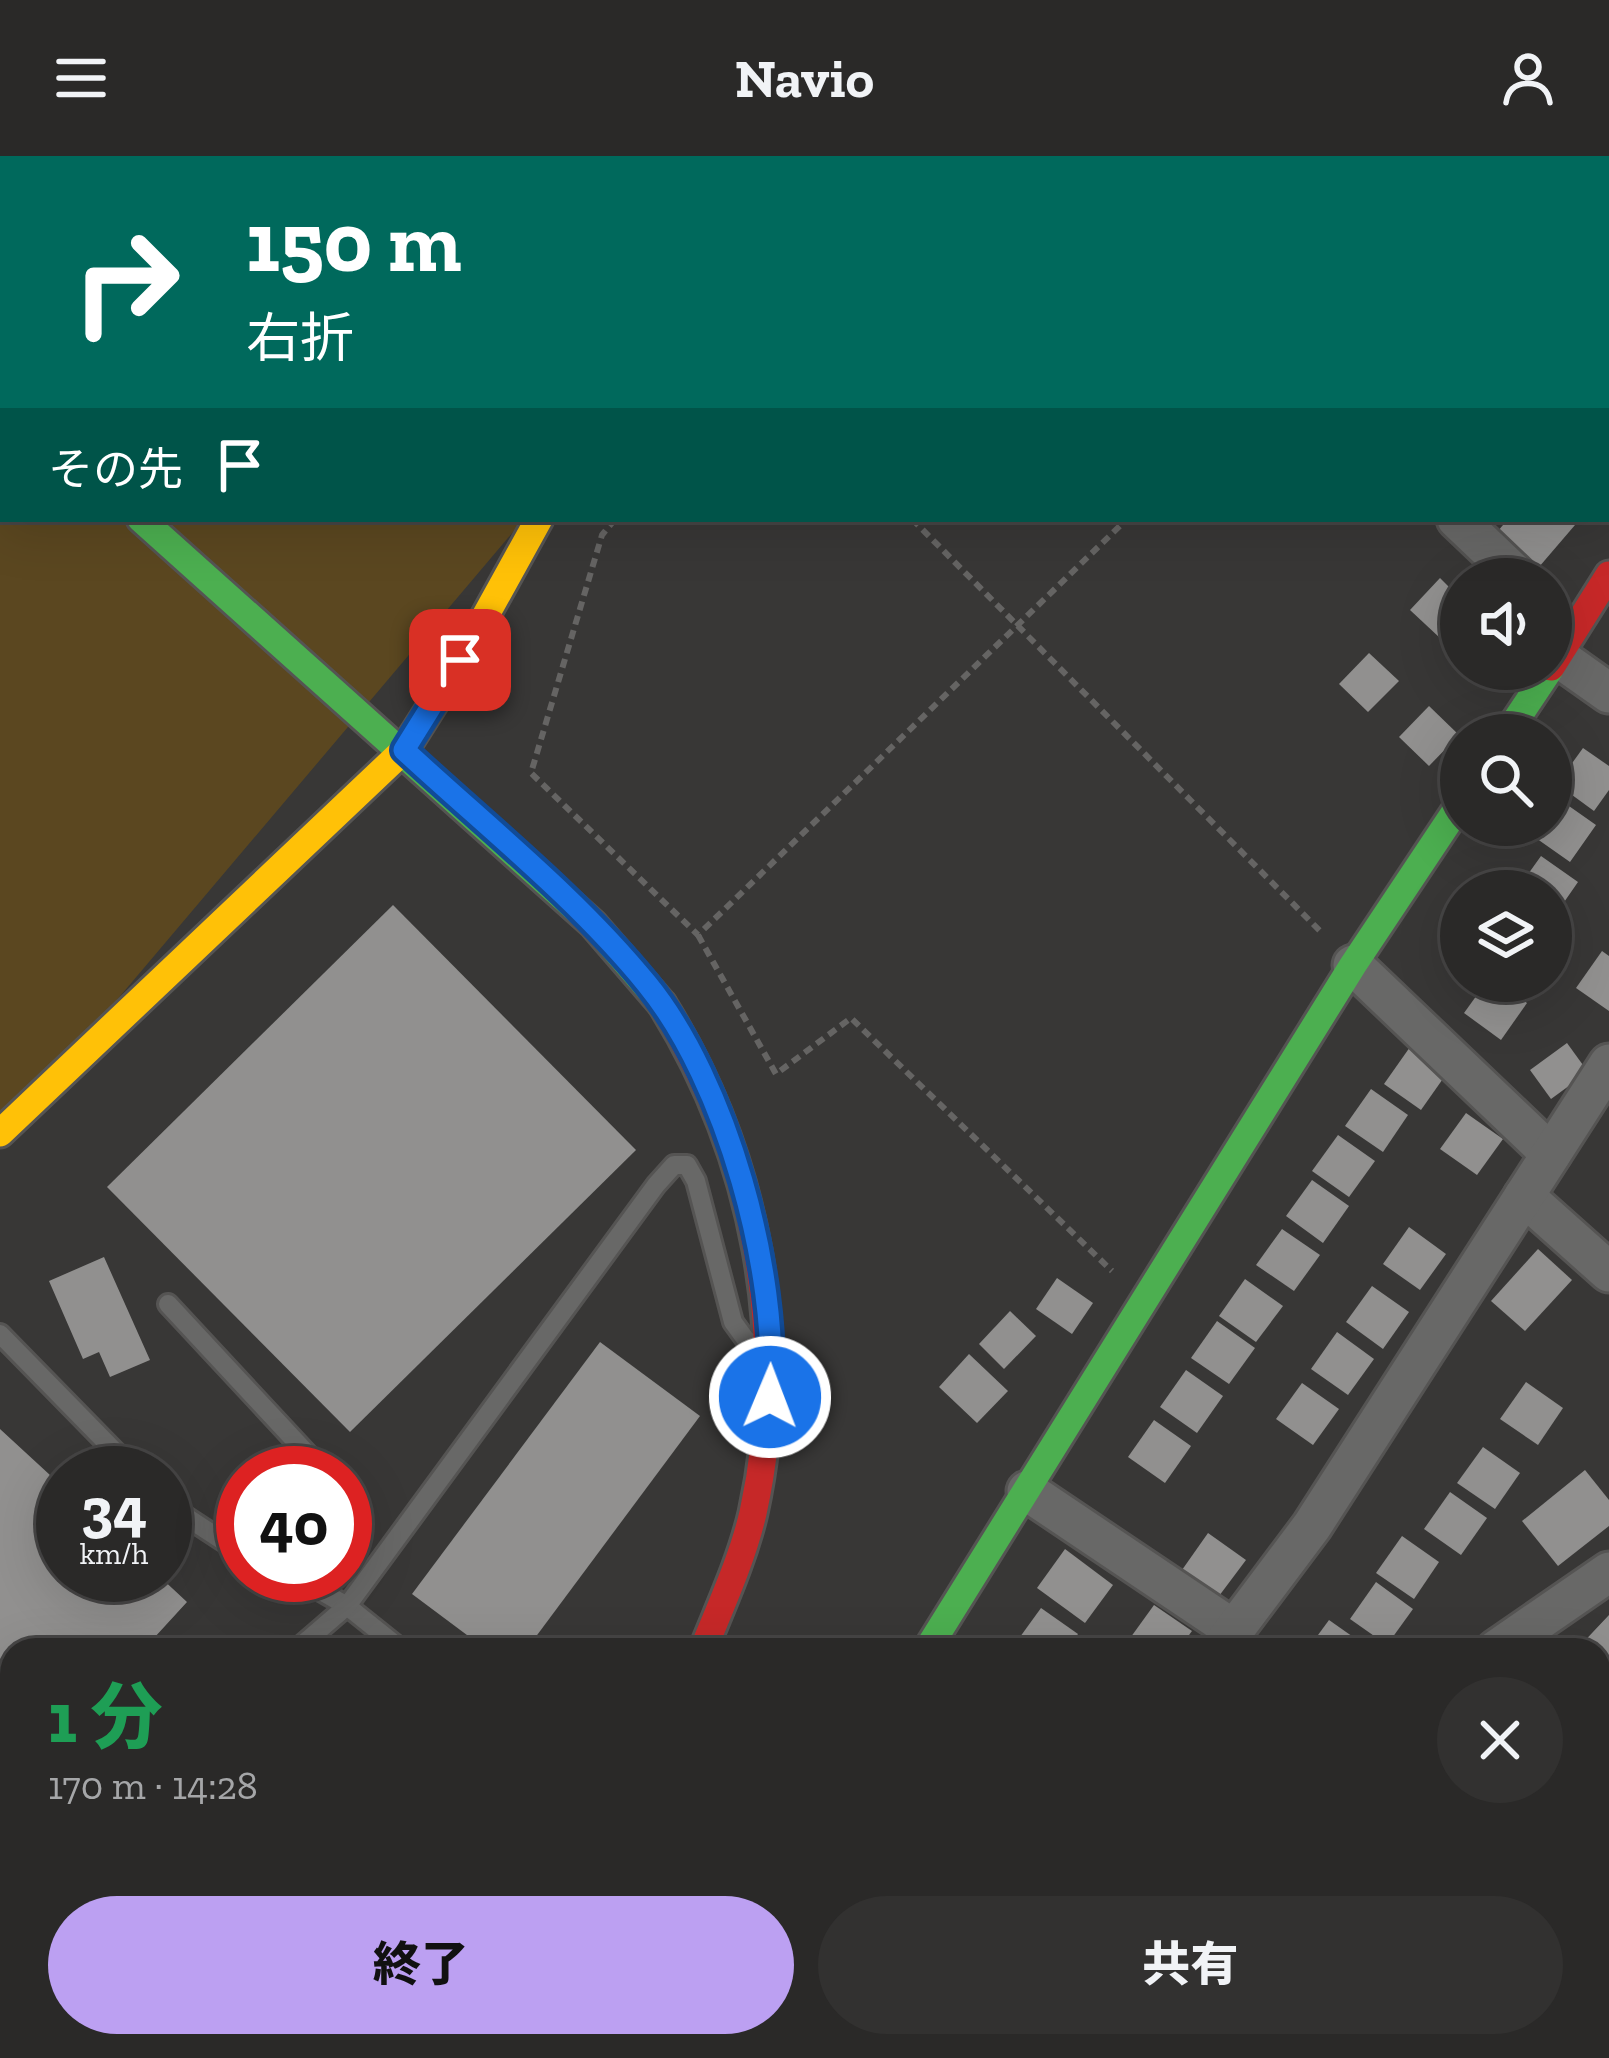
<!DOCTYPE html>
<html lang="ja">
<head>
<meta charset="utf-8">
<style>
	body { margin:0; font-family:"Zilla Slab","Noto Sans JP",serif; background:#323130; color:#f1f3f6; height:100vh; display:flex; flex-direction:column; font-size:45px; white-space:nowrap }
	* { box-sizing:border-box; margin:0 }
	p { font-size:39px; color:#a5a6a8 }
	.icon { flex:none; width:66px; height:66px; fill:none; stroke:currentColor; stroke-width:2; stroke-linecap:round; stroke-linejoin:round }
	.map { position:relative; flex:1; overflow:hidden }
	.details { position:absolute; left:0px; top:1482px; width:1611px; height:420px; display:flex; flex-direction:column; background:#2a2928; border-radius:36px 36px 0 0; box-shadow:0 12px 48px #0002,0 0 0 3px #464545 }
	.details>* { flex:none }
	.top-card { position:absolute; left:0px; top:0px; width:1611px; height:366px; box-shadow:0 12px 48px #0002,0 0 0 3px #464545; background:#00695c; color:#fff; overflow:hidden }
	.fabs { position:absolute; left:1440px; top:402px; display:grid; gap:24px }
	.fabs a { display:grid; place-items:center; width:132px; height:132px; border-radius:50%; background:#2a2928; box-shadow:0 12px 48px #0002,0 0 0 3px #464545; font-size:60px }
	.speed { position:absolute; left:36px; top:1290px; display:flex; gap:24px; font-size:60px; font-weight:700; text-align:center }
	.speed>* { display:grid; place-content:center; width:156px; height:156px; border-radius:50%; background:#2a2928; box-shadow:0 12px 48px #0002,0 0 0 3px #464545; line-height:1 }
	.speed small { font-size:30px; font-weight:400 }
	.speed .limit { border:18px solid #d22; background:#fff; color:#111 }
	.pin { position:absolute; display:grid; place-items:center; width:102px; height:102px; color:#fff; margin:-51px; border-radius:24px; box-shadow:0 6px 18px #0006 }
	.me { position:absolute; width:132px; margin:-66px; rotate:1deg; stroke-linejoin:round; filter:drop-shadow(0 0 9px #0008) }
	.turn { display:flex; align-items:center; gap:42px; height:252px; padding:0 48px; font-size:54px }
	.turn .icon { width:156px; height:156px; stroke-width:2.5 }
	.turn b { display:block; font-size:84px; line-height:102px }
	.then { display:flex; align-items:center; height:114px; padding:0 48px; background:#0003; gap:24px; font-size:45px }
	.round { display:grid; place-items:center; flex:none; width:126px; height:126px; border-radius:63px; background:#323130 }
	.overview { display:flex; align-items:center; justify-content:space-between; height:204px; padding:0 48px }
	h1 { font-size:72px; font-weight:800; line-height:90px; color:#1e9e55 }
	.primary-button { display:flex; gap:24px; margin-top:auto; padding:24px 48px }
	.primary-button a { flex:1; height:138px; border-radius:72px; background:#bca0f2; color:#111; font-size:48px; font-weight:800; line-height:138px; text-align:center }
	.primary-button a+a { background:#323130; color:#f1f3f6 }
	header { display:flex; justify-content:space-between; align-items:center; height:156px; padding:0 48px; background:#2a2928; font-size:54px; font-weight:800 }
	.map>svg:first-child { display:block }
	.green { fill:#5b4720 }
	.water { fill:#775e2a }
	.building { fill:#91908f }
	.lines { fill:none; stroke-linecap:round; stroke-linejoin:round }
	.lane-casing { stroke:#555453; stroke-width:24 }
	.street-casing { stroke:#555453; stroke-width:45 }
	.fast-casing { stroke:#555453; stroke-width:33 }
	.slow-casing { stroke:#555453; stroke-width:33 }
	.jam-casing { stroke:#555453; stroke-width:33 }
	.path { stroke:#656463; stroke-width:6; stroke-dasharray:9 6; stroke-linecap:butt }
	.lane { stroke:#686867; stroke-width:18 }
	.street { stroke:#686867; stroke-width:39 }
	.fast { stroke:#4caf50; stroke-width:27 }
	.slow { stroke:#ffc107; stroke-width:27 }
	.jam { stroke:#c62828; stroke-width:27 }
	.route-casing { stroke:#114b97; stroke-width:30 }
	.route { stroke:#1a73e8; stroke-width:21 }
</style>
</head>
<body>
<header><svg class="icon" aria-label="menu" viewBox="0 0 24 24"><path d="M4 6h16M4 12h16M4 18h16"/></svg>Navio<svg class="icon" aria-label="person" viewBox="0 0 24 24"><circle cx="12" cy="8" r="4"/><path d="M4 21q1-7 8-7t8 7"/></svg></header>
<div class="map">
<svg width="1609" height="1902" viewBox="0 0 1609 1902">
	<rect width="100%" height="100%" fill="#383736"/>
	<polygon class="green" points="0,0 715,0 3,3 3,363 524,363 0,982"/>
	<polygon class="water" points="45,0 452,0 42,3"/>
	<g class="building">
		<polygon points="1508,363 1569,363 1575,369 1539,411 1498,375"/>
		<polygon points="1440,422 1461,443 1461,460 1440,482 1410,454"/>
		<polygon points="1369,497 1399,525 1368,556 1339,528"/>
		<polygon points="1471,513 1518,513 1495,536"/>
		<polygon points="1429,550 1459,579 1429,610 1399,581"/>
		<polygon points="1583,592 1609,610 1609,634 1594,655 1557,628"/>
		<polygon points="1559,643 1596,669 1570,706 1533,680 1540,669 1551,669 1551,654"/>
		<polygon points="1541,700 1578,726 1551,765 1551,735 1516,735"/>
		<polygon points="393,749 636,994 350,1276 107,1031"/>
		<polygon points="1602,795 1609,800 1609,855 1576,832"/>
		<polygon points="1487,825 1496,825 1527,847 1501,884 1464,857"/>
		<polygon points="1567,887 1588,916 1551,943 1530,914"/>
		<polygon points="1410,891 1447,917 1421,954 1384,928"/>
		<polygon points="1371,933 1408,959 1383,996 1345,970"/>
		<polygon points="1466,957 1503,983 1477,1019 1440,993"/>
		<polygon points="1338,979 1375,1005 1349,1041 1312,1015"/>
		<polygon points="1312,1024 1349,1050 1323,1087 1286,1060"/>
		<polygon points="1409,1071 1446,1098 1420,1134 1383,1108"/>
		<polygon points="1282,1073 1320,1099 1294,1135 1256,1109"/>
		<polygon points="1538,1093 1572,1124 1525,1175 1491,1145"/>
		<polygon points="104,1101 150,1204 110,1221 99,1196 83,1203 49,1125"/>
		<polygon points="1057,1122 1093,1147 1072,1178 1036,1153"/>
		<polygon points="1245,1123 1283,1150 1256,1186 1219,1160"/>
		<polygon points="1372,1130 1409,1156 1383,1193 1346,1166"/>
		<polygon points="1010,1155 1036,1180 1004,1213 979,1188"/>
		<polygon points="1217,1165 1255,1192 1229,1228 1191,1202"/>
		<polygon points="1337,1176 1374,1203 1348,1239 1311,1213"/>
		<polygon points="600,1186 700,1260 526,1494 487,1494 412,1438"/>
		<polygon points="969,1198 1008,1235 977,1267 939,1231"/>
		<polygon points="1186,1214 1223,1240 1197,1277 1160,1251"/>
		<polygon points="1526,1226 1563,1252 1538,1289 1500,1263"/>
		<polygon points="1302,1227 1339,1253 1313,1289 1276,1263"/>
		<polygon points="1154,1264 1191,1290 1165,1327 1128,1301"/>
		<polygon points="0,1273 63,1331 63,1419 158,1419 187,1446 143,1494 12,1494 12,1635 0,1648"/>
		<polygon points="1483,1291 1520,1317 1495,1353 1457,1327"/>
		<polygon points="1585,1314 1609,1344 1609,1370 1558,1410 1522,1365"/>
		<polygon points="1450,1336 1487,1362 1461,1399 1424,1373"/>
		<polygon points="1208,1377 1246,1404 1219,1440 1182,1414"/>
		<polygon points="1402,1380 1439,1406 1414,1443 1376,1417"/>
		<polygon points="1065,1393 1113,1429 1085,1467 1037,1432"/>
		<polygon points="1376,1426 1413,1453 1387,1489 1350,1463"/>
		<polygon points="1154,1449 1192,1475 1178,1494 1140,1494 1128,1485"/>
		<polygon points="1041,1452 1078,1478 1067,1494 1023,1494 1015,1488"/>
		<polygon points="1609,1459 1609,1523 1599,1534 1599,1494 1576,1494"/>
		<polygon points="1329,1464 1366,1490 1363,1494 1307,1494"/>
		<polygon points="1599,1620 1609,1629 1609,1665 1599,1675"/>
		<polygon points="1609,1742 1609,1815 1599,1806 1599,1753"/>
		<polygon points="824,1890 841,1890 858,1902 815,1902"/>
		<polygon points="1024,1890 1061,1890 1071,1898 1068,1902 1015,1902"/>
	</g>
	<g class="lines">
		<g class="lane-casing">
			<g id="lane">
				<polyline points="168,1148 325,1317"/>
				<polyline points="0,1178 136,1317"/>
				<polyline points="165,1347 243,1398"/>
				<polyline points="293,1419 347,1450 402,1494"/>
				<polyline points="296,1494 347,1450 656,1029 674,1009 687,1009 696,1025 733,1166 746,1184 756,1189"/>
				<polyline points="0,1722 12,1713"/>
				<polyline points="0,1816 12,1806"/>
				<polyline points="447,1902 453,1890"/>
			</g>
		</g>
		<g class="street-casing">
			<g id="street">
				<polyline points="1262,0 1264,3"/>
				<polyline points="746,3 747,0"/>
				<polyline points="1608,29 1609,29"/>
				<polyline points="1457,363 1520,423"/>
				<polyline points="1558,501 1609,537"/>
				<polyline points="1353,809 1551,998"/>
				<polyline points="1524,1040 1609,1116"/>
				<polyline points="1027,1335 1234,1474"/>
				<polyline points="1219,1494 1312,1370 1609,908"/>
				<polyline points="1496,1494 1609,1416"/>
				<polyline points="1599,1831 1609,1839"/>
				<polyline points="911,1902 921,1890"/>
				<polyline points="1162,1902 1171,1890"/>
				<polyline points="1422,1902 1436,1890"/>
			</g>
		</g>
		<g class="fast-casing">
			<g id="fast">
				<polyline points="0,237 3,240"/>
				<polyline points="141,363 593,768 662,848"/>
				<polyline points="1506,579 1550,513"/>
				<polyline points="927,1494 1353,809 1461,647"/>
			</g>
		</g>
		<g class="slow-casing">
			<polyline id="slow" points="0,977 404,594 461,504 539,363"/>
		</g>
		<g class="jam-casing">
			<g id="jam">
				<polyline points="1551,511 1609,419"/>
				<path d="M662 848C756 999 791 1183 753 1357 742 1404 721 1449 703 1494"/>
				<polyline points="547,1902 551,1890"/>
				<polyline points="693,1902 698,1890"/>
			</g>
		</g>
		<g class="path">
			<polyline points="964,3 973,0"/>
			<polyline points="615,363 602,379 531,617 698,779 1127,363"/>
			<polyline points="912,363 1321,776"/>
			<polyline points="698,779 776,918 851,862 1112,1115"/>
		</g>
		<use href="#lane" class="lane"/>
		<use href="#street" class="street"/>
		<use href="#fast" class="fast"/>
		<use href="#slow" class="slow"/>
		<use href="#jam" class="jam"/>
	</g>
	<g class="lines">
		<g class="route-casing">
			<path id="route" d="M460 504 404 594C486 670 576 741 647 828 727 926 779 1117 770 1241"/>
		</g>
		<use href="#route" class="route"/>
	</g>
</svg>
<div class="fabs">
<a><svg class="icon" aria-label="sound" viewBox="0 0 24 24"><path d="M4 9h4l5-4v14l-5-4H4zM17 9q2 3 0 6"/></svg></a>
<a><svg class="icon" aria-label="search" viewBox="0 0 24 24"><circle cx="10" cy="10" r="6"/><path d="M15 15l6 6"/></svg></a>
<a><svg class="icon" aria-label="layers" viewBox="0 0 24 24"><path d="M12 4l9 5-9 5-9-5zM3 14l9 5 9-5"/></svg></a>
</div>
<div class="speed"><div>34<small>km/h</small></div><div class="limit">40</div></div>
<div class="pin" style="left:460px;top:504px;background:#d93025"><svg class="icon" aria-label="arrive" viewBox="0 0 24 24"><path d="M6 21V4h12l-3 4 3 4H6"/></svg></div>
<svg class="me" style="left:770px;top:1241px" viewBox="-20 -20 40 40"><circle r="17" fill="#1a73e8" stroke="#fff" stroke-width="3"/><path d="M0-11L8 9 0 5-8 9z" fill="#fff"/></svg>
<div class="top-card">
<div class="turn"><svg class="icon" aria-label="right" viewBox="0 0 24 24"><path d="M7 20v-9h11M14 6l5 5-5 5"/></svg><div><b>150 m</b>右折</div></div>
<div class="then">その先<svg class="icon" aria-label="arrive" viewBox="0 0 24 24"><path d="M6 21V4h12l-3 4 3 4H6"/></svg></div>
</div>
<section class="details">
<div class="overview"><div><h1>1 分</h1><p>170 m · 14:28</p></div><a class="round"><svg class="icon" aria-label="close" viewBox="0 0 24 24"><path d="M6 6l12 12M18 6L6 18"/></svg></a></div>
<div class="primary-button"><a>終了</a><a>共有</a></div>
</section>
</div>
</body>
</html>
